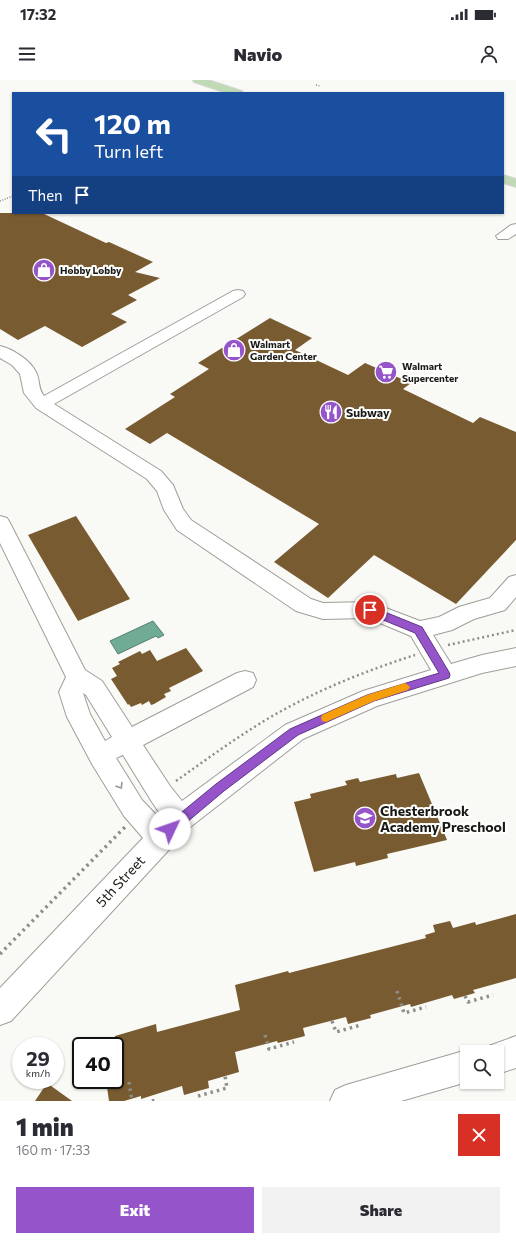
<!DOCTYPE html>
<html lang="en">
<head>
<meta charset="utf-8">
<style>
	body { margin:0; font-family:Commissioner,sans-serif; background:#f2f2f3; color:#2b2b33; height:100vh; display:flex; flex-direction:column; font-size:15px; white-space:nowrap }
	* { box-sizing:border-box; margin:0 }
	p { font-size:13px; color:#7c7c81 }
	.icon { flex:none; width:22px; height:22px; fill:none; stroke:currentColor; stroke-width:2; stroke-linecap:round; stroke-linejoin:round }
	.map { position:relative; height:1021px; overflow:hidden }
	.sheet { display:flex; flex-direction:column; background:#fff; flex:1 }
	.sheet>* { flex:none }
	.guide { position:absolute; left:12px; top:12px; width:492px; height:122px; border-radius:0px; box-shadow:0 1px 3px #0004; background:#1a4fa0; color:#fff; overflow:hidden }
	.fabs { position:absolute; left:460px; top:965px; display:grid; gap:8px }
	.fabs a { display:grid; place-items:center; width:44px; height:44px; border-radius:0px; background:#fff; box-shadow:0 1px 3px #0004; font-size:20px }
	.speed { position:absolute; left:12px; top:957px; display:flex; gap:8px; font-size:20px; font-weight:700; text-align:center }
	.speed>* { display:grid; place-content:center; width:52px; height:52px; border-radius:50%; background:#fff; box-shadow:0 1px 3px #0004; line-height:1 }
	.speed small { font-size:10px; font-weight:400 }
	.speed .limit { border:2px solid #111; border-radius:6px; background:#fff; color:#111 }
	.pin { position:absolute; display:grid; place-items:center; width:34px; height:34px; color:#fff; margin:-17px; border:2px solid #fff; border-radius:50%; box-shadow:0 1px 4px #0007 }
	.me { position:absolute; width:44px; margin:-22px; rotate:48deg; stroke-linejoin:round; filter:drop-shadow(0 0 3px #0008) }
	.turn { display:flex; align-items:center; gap:14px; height:84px; padding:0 16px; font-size:18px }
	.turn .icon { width:52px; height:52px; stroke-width:2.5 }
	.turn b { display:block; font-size:28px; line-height:34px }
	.then { display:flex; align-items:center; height:38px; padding:0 16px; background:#0003; gap:8px; font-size:15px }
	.round { display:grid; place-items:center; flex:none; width:42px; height:42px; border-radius:0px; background:#f2f2f3 }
	.summary { display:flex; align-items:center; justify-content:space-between; height:68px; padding:0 16px }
	h1 { font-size:24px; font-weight:800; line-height:30px }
	.action { display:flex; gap:8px; margin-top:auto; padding:8px 16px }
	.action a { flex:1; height:46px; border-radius:0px; background:#9554ca; color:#fff; font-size:16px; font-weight:800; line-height:46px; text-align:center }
	.action a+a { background:#f2f2f3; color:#2b2b33 }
	.status { display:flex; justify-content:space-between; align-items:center; height:28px; padding:0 20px; background:#fff; direction:ltr }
	.status svg { height:11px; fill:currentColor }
	header { display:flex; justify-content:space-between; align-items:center; height:52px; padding:0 16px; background:#fff; font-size:18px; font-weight:800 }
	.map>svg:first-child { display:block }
	.water { fill:#70ab95; stroke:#567f70 }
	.building { fill:#795b31 }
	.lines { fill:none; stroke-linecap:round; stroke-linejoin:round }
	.minor-casing { stroke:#9e9e9a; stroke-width:2 }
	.major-casing { stroke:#d6d6d5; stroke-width:2 }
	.path-far2 { stroke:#8d8d8a; stroke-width:1.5; stroke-dasharray:1 1.5; stroke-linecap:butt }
	.path-far1 { stroke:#8d8d8a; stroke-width:2.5; stroke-dasharray:2 3; stroke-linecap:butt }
	.path { stroke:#8d8d8a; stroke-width:3.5; stroke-dasharray:2.5 4; stroke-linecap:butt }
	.minor { fill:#fff; fill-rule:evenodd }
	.major { fill:#c1dab6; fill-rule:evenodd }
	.oneway { stroke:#989897 }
	.route { fill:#9554ca; stroke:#613783 }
	.slow { fill:#f59e0b }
	.labels { text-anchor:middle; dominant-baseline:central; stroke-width:4; stroke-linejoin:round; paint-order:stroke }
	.far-poi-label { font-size:10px; font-weight:bold; fill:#191918; stroke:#fffffe; text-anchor:start }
	.poi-label { font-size:12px; font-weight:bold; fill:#191918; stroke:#fffffe; text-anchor:start }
	.near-poi-label { font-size:14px; font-weight:bold; fill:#191918; stroke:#fffffe; text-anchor:start }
	.near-street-label { font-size:14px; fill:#191918; stroke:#fffffe }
</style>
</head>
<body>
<div class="status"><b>17:32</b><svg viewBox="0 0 49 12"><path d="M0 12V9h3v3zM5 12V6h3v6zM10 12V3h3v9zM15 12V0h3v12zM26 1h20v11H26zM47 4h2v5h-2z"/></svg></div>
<header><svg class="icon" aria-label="menu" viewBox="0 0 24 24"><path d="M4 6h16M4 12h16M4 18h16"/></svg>Navio<svg class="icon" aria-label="person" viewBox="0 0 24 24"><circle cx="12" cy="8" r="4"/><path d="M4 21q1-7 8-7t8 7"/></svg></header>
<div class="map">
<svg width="516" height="1021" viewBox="0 0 516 1021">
	<rect width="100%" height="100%" fill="#f9f9f5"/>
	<polygon class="water" points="153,541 164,555 158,558 156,556 118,574 110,561"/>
	<g class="building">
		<polygon points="0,133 42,133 106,163 109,162 153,182 135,192 160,198 128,215 137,220 111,234 127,242 82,267 45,246 18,260 0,249"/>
		<polygon points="270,238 312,258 295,270 348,295 365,283 411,303 403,309 473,343 480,337 516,352 516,460 456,524 374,475 328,518 274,482 319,444 167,353 150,364 125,349 175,317 170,314 209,289 198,283"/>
		<polygon points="76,436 130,519 78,541 28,455"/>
		<polygon points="186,568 203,591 169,608 171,611 164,614 166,617 154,624 151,625 149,621 142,625 141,623 131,627 129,624 128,625 111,599 117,596 112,588 120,584 118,582 140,571 142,574 150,570 157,581"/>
		<polygon points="419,693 447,760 387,774 388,778 356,786 355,782 314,792 294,722 311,718 310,714 347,705 345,701 358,698 360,702 396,694 397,698"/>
		<polygon points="516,834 516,898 473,910 475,913 454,919 452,915 411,927 410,924 370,935 371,938 348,944 346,937 303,948 305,956 278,963 277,961 235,972 239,992 208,1001 209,1008 184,1015 182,1006 141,1019 141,1016 124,1021 109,1021 106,1000 115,1000 115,956 156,944 157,952 240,930 235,905 288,891 289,893 426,858 425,855 435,852 433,845 450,841 453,848 475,842 476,845"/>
		<polygon points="47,1003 72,1021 35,1021"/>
	</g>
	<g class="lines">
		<g class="minor-casing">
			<g id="minor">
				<polygon points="516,144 516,154 508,159 498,159 496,156 511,145"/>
				<path d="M238 210 243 211 245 214 243 217 54 324 161 391 173 405 183 429 191 440 311 519 323 523 370 522 420 541 439 537 459 527 490 518 509 497 516 495V517L505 530 474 539 452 550 433 555 451 584 482 575 516 568V586L482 593 377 626 303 659 189 748 11 941 0 945V908L143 758 124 736 92 684 67 637 59 612 66 597 0 463V436L7 438 10 443 85 590 102 601 132 647 237 593 245 591 253 593 256 600 253 607 143 665 170 706 182 721 285 645 363 611 431 590 411 556 368 538 323 539 296 531 177 450 164 430 157 411 147 399 36 328 24 313 20 294 12 285 0 278V266C13 269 30 280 36 292 40 300 38 309 44 316L233 211ZM83 613 86 615 112 657 105 661 90 634ZM123 675 152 722 163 738 161 740 142 720 116 678Z"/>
				<polygon points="516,956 516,988 497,994 497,972 484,972 486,967"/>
				<polygon points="467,970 471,972 467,972 467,1002 401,1021 330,1021 335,1010 346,1005"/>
			</g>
		</g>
		<g class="major-casing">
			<g id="major">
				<polygon points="193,0 208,0 242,11 243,13 227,13 194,2"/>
				<polygon points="503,95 516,99 516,107 503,103"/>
			</g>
		</g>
		<g class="path-far2">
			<polyline points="316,5 320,6"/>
			<polyline points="0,121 13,116"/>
		</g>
		<g class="path-far1">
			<polyline points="448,565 516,550"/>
			<path d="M176 701C207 679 237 657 269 638 315 611 365 591 415 575"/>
		</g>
		<g class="path">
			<polyline points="0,874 125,747"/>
			<polyline points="397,911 404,933 426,927"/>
			<polyline points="465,916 468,922 493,915"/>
			<polyline points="332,941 336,952 361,945"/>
			<polyline points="265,955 269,969 294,962"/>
			<polyline points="129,1002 132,1021"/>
			<polyline points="198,1016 227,1008 225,996"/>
			<polyline points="152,1021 156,1020"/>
		</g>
		<use href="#minor" class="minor"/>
		<use href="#major" class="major"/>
	</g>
	<defs><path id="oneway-chevron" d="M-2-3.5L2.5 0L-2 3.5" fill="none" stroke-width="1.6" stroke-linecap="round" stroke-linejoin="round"/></defs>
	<use class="oneway" href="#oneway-chevron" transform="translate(120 706) rotate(58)"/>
	<polygon class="route" points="370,526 422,547 449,592 450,595 449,598 374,621 298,655 224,711 174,753 170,754 166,753 165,749 166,745 216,704 290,649 367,615 439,593 415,553 366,533 365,530"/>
	<polygon class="slow" points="405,603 408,605 410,607 408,610 374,621 326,642 322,641 321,638 322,635 367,615"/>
	<defs>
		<g id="shop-disc" transform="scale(1.15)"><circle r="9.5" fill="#9554ca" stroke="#fffffe"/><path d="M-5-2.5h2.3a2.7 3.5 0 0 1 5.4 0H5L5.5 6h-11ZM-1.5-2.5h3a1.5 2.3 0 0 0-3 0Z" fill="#fff"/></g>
		<g id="supermarket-disc" transform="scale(1.15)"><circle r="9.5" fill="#9554ca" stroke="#fffffe"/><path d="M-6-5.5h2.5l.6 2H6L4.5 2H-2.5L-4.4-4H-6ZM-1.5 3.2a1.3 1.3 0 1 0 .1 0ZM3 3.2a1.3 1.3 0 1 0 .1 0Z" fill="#fff"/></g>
		<g id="restaurant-disc" transform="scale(1.15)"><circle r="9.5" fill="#9554ca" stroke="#fffffe"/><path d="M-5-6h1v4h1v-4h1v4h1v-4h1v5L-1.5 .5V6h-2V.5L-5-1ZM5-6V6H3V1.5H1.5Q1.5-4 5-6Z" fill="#fff"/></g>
		<g id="school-disc" transform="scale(1.15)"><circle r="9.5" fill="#9554ca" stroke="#fffffe"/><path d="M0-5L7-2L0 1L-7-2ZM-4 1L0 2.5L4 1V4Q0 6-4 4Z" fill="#fff"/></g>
	</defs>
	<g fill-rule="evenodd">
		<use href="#shop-disc" x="44" y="190"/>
		<use href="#shop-disc" x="234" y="270"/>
		<use href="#supermarket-disc" x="386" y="292"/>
		<use href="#restaurant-disc" x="331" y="332"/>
		<use href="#school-disc" x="365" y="738"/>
	</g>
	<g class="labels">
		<g class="far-poi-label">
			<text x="60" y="190">Hobby Lobby</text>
			<text x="250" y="264">Walmart<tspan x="250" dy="12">Garden Center</tspan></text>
			<text x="402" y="286">Walmart<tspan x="402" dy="12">Supercenter</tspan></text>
		</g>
		<g class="poi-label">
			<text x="346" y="332">Subway</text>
		</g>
		<g class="near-poi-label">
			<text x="380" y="730">Chesterbrook<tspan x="380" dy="16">Academy Preschool</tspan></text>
		</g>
		<g class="near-street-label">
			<text transform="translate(120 801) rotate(-47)">5th Street</text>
		</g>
	</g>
</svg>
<div class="fabs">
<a><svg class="icon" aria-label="search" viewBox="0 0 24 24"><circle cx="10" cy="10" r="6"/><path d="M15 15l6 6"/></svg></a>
</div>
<div class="speed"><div>29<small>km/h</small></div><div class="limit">40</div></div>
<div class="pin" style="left:370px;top:530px;background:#d93025"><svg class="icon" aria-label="arrive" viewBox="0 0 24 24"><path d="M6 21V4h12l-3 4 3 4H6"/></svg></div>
<svg class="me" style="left:170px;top:749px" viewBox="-20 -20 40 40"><circle r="19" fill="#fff"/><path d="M0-13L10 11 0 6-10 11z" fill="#9554ca"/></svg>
<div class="guide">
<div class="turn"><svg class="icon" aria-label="left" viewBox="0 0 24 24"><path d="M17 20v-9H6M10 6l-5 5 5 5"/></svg><div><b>120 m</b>Turn left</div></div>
<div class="then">Then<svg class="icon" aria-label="arrive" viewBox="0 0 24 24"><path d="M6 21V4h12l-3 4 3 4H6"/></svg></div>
</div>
</div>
<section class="sheet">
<div class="summary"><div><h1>1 min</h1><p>160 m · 17:33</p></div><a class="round" style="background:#d93025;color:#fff"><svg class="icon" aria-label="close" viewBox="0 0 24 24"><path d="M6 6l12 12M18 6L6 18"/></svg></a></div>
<div class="action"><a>Exit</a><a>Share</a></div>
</section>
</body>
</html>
